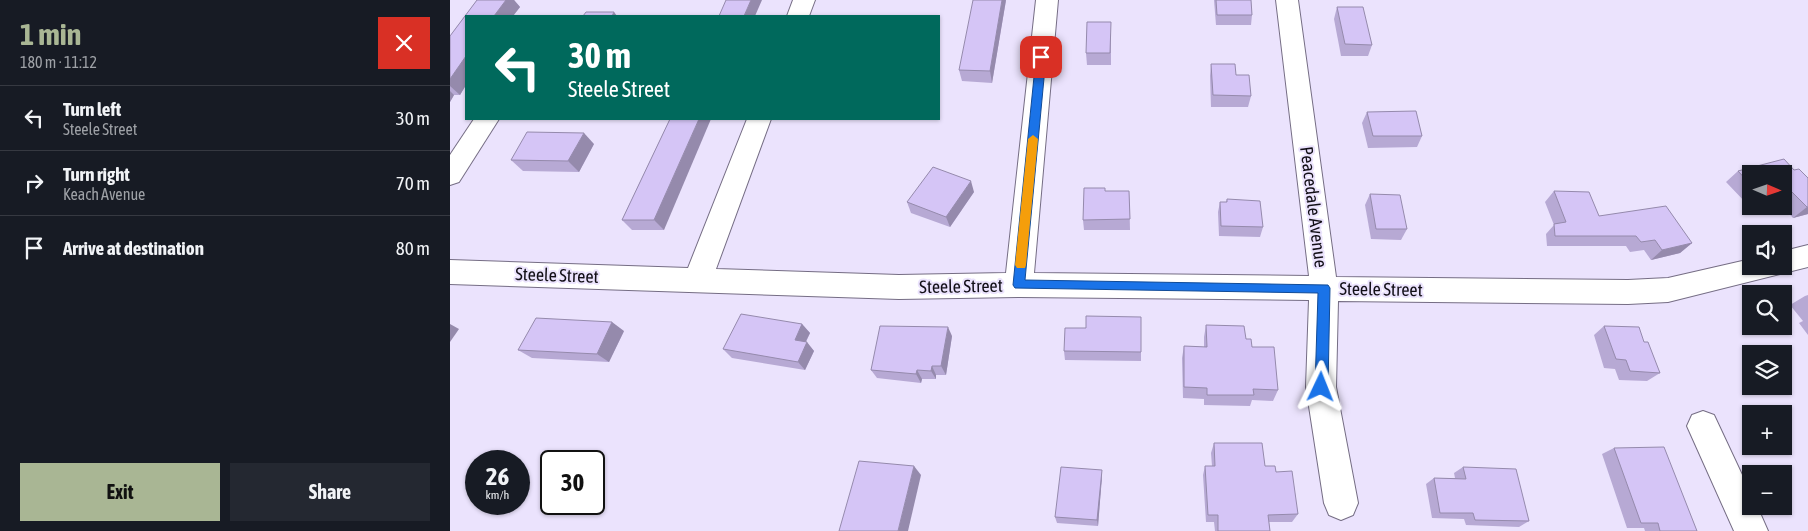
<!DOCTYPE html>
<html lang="en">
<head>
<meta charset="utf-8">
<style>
	body { margin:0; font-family:"Asap Condensed",sans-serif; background:#242831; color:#f1f3f6; height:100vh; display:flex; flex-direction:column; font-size:19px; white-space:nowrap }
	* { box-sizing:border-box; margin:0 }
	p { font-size:16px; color:#9ea1a6 }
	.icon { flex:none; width:28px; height:28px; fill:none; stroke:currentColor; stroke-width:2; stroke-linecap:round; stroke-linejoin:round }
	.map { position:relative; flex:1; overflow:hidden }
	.panel { display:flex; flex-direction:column; background:#171b24; width:450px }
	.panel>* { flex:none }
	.hud { position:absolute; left:15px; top:15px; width:475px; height:105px; border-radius:0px; box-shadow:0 1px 4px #0004; background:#00695c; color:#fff; overflow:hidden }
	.needle { width:32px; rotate:92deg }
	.fabs { position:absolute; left:1292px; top:165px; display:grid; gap:10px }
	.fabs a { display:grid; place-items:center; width:50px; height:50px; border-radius:0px; background:#171b24; box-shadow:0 1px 4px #0004; font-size:25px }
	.speed { position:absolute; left:15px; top:450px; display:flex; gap:10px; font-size:25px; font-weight:700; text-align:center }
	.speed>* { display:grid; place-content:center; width:65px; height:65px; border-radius:50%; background:#171b24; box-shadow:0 1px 4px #0004; line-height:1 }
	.speed small { font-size:12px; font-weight:400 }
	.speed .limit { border:2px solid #111; border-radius:8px; background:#fff; color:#111 }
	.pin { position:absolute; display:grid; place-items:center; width:42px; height:42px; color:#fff; margin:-21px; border-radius:10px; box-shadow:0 2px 8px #0006 }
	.me { position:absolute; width:55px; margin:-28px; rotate:2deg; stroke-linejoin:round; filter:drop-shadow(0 0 4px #0008) }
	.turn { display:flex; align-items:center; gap:18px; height:105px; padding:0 20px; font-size:22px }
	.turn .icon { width:65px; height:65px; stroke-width:2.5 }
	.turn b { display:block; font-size:35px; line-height:42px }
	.round { display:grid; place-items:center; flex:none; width:52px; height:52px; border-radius:0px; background:#242831 }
	.summary { display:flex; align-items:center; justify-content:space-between; height:85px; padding:0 20px }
	h1 { font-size:30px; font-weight:700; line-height:38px; color:#a9b694 }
	.primary-button { display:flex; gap:10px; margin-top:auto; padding:10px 20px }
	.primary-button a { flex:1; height:58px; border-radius:0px; background:#a9b694; color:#111; font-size:20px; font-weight:700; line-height:58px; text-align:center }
	.primary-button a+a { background:#242831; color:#f1f3f6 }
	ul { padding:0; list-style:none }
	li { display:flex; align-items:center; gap:15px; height:65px; padding:0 20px; border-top:1px solid #363941 }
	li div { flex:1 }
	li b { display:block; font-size:19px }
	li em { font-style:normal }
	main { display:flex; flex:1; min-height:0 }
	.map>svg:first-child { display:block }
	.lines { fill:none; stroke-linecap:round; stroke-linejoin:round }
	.minor-casing { stroke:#756d84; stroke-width:2 }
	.minor { fill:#fff; fill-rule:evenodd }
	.wall { fill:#b7a9d4 }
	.shaded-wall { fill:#958aac }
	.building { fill:#d5c5f6; stroke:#958aac }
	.route { fill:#1a73e8; stroke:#114b97 }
	.slow { fill:#f59e0b }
	.labels { text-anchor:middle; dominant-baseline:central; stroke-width:4; stroke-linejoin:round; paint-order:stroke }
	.street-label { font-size:18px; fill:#120f17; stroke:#ebe3fd }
</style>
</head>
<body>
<main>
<section class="panel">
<div class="summary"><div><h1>1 min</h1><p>180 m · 11:12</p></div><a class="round" style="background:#d93025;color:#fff"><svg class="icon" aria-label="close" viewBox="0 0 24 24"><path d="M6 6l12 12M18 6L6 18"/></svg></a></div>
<ul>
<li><svg class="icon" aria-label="left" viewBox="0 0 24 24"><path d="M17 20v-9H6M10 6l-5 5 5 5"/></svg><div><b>Turn left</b><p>Steele Street</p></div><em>30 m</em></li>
<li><svg class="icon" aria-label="right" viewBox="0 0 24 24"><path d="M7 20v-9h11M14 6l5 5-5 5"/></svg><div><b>Turn right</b><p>Keach Avenue</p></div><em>70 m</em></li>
<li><svg class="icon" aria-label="arrive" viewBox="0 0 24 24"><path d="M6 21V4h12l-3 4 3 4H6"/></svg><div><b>Arrive at destination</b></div><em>80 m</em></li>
</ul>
<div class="primary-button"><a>Exit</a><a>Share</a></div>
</section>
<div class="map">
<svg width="1358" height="531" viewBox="0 0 1358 531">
	<rect width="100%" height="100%" fill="#ebe3fd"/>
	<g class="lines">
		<g class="minor-casing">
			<g id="minor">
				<polygon points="343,0 365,0 359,16 337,16"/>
				<polygon points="586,0 608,0 584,273 859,276 826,0 848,0 886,277 1178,280 1218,278 1301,259 1301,266 1334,266 1334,251 1358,245 1358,267 1218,302 1178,304 888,301 886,387 908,503 903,515 891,520 879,515 874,503 856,387 859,300 569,297 449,299 0,284 0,260 238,268 297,119 321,119 266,269 449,275 556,273"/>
				<polygon points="24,119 49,119 9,182 0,185 0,155"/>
				<polygon points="1253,411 1264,415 1301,494 1301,506 1307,506 1318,531 1284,531 1237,426 1242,415"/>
			</g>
		</g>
		<use href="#minor" class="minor"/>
	</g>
	<g class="wall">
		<polygon points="27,0 64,0 70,7 63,16 16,16 16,85 10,95 4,95 0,102 0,36"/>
		<polygon points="556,0 542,83 512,81 509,70"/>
		<polygon points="764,0 801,0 802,15 801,25 766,25"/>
		<polygon points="887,7 922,45 918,56 891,56 884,19"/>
		<polygon points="661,34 661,65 637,65 636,53"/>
		<polygon points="761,64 801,96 798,107 761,107 760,76"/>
		<polygon points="917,112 972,136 967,147 918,148 912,123"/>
		<polygon points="220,119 214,230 182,230 172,220"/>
		<polygon points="144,144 129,172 73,171 61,160"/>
		<polygon points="1344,170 1358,178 1358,214 1343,218 1332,206 1334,206 1334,174 1301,174 1301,203 1297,204 1276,182 1288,171"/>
		<polygon points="655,191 679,191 680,230 634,230 633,220"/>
		<polygon points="1104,191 1149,216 1242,243 1230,253 1201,260 1194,250 1180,252 1176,246 1097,246 1096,234 1104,225 1095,202"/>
		<polygon points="524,192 500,227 461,213 457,202"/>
		<polygon points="920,194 957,229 951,240 921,239 915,205"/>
		<polygon points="777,199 813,227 810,237 769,236 768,212 770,202 776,202"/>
		<polygon points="1358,295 1358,335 1349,323 1353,321 1340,305 1355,296"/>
		<polygon points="691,317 691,361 615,360 614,351 636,328"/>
		<polygon points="352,324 360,333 356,342 364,351 355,370 282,358 273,349"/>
		<polygon points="756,325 796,339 802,347 828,390 823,401 802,400 800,406 754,405 754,399 733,398 732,358 734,346 754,347 754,337"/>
		<polygon points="1154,326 1194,342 1210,373 1197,381 1169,380 1165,369 1154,368 1144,335"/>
		<polygon points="174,331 159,362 82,358 68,350"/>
		<polygon points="502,336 496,375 486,375 486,379 472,379 471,383 427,378 421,370"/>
		<polygon points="764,443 826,472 848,514 842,522 819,522 820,531 765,531 764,522 756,522 753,475 755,466 762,466 761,453"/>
		<polygon points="1164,448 1247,531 1195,531 1194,528 1177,528 1152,454"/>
		<polygon points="1013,467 1079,521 1069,527 1016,525 1014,519 982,518 976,484 984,478 1005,478 1004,473"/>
		<polygon points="652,476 648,526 607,523 605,517"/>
	</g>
	<g class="shaded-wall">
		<polygon points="56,0 64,0 70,7 63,16 44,16"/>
		<polygon points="301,0 312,0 305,16 294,16"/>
		<polygon points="552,0 556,0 542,83 540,71"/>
		<polygon points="164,12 167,16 162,16"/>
		<polygon points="16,56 16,85 10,95 0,86 0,79"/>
		<polygon points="0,91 4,95 0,102"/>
		<polygon points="249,119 261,119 214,230 204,220"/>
		<polygon points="134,133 144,144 129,172 118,161"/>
		<polygon points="521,181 524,192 500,227 496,217"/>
		<polygon points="1357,207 1358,207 1358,214 1343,218"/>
		<polygon points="1242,243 1230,253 1201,260 1212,250"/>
		<polygon points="162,322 174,331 159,362 147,354"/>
		<polygon points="0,324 9,329 0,342"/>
		<polygon points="352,324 360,333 352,349 345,340"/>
		<polygon points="498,327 502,336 496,375 491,366"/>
		<polygon points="357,342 364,351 355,370 348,362"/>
		<polygon points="482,366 486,375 486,379 481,371"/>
		<polygon points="467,370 472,379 471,383 466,374"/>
		<polygon points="464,466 471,475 458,531 448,531"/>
		<polygon points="652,470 652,476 648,526 647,520"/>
	</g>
	<g class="building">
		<polygon points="27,0 56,0 44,16 16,16 16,56 0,79 0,36"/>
		<polygon points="276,0 301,0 294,16 269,16"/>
		<polygon points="523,0 552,0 540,71 509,70"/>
		<polygon points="766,0 801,0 802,15 767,15"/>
		<polygon points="887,7 913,7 922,45 895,44"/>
		<polygon points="136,12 164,12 162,16 133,16"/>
		<polygon points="637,22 661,22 660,53 636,53"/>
		<polygon points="761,64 785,64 786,75 799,75 801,96 763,95"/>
		<polygon points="966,111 972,136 923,136 917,112"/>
		<polygon points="220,119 249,119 204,220 172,220"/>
		<polygon points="77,132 134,133 118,161 61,160"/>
		<polygon points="1334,159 1344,170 1349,169 1358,178 1358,207 1357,207 1336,186 1334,187 1334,174 1301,174 1301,185 1288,171"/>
		<polygon points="483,167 521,181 496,217 457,202"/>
		<polygon points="634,188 655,188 655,191 679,191 680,219 633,220"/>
		<polygon points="1104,191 1139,192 1149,216 1216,206 1242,243 1212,250 1205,240 1191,242 1186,236 1105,236 1104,224 1116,222"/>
		<polygon points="920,194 950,195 957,229 926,229"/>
		<polygon points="777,199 810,201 813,227 771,226 770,202 777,202"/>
		<polygon points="291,314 352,324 345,340 357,342 348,362 273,349"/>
		<polygon points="636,316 691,317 691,352 614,351 615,328 636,328"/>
		<polygon points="86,318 162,322 147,354 68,350"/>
		<polygon points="756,325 794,326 796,339 801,339 802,347 824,347 828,390 803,389 804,395 757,395 757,388 734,387 734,346 757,347"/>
		<polygon points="430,326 498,327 491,366 482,366 481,371 467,370 466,374 421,370"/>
		<polygon points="1154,326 1189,327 1194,342 1198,342 1210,373 1180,371 1176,360 1166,359"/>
		<polygon points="764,443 812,443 815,466 825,466 826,472 842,471 848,514 818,515 820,531 768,531 768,515 758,515 755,466 765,466"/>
		<polygon points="1214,447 1247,531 1210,531 1208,523 1191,523 1164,448"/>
		<polygon points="409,461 464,466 448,531 389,531"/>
		<polygon points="611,467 652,470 647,520 605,517"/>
		<polygon points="1013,467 1066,469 1079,521 1025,520 1023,513 990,513 984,478 1016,479"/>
	</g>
	<polygon class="route" points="591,54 596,57 575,280 878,285 880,288 878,387 876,391 871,393 867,391 865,387 868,293 565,288 563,285 586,57"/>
	<polygon class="slow" points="583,135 588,139 576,265 575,268 567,268 565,265 578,139"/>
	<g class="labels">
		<g class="street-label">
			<text transform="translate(864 207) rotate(83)">Peacedale Avenue</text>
			<text transform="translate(107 275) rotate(2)">Steele Street</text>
			<text transform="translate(511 286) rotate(-1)">Steele Street</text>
			<text transform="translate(931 289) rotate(1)">Steele Street</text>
		</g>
	</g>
</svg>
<div class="fabs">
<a><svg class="needle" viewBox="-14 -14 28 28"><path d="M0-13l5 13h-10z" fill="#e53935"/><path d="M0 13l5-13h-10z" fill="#9ea1a6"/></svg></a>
<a><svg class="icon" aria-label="sound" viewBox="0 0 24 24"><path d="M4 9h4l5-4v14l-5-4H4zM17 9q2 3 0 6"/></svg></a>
<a><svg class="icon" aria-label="search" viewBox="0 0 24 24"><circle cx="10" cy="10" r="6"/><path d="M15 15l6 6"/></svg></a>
<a><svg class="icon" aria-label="layers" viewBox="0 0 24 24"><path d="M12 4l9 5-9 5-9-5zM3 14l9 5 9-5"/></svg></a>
<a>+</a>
<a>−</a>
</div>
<div class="speed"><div>26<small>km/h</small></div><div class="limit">30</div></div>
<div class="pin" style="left:591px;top:57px;background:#d93025"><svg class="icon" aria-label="arrive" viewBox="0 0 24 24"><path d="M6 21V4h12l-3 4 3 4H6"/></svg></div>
<svg class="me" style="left:871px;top:387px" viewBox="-20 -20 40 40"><path d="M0-17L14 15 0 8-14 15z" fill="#1a73e8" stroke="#fff" stroke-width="4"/></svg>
<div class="hud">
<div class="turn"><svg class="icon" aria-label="left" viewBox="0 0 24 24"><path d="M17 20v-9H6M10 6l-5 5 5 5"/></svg><div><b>30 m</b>Steele Street</div></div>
</div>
</div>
</main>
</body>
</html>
